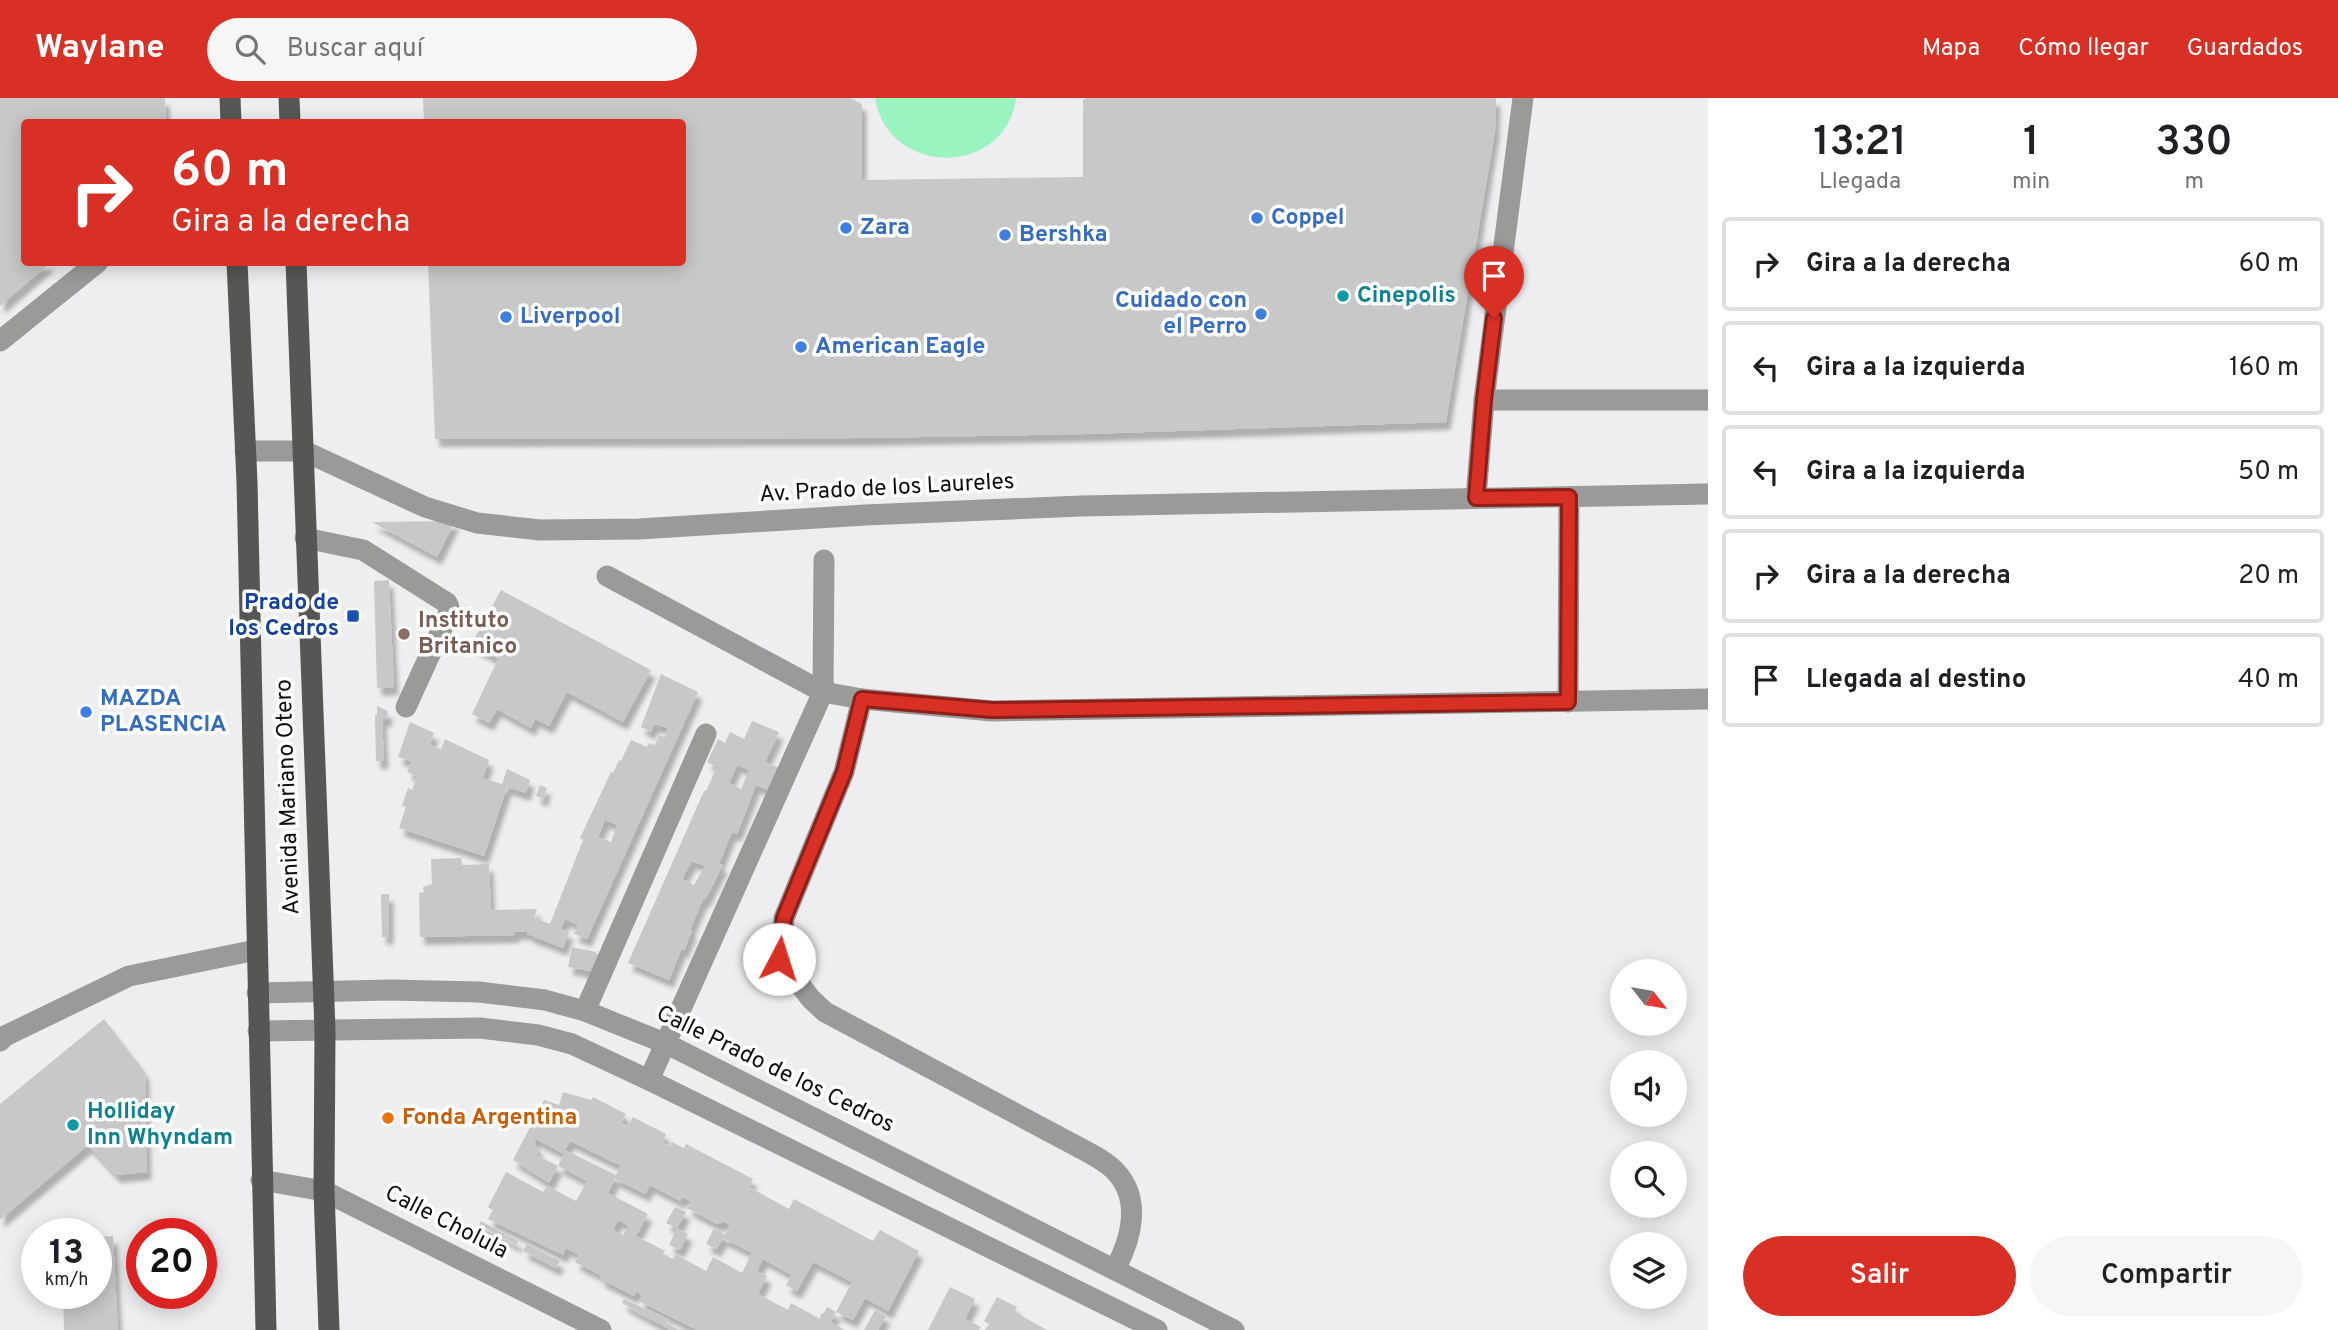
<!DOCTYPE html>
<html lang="es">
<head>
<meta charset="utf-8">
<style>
	body { margin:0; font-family:Overpass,sans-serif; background:#f6f6f6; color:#202124; height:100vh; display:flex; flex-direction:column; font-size:26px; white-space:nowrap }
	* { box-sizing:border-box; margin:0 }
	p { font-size:23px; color:#757577 }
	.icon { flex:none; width:38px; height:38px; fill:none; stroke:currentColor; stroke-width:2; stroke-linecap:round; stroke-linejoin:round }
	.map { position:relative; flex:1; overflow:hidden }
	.side { display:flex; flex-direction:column; background:#fff; width:630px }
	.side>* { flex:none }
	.banner { position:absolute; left:21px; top:21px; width:665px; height:147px; border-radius:7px; box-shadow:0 4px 18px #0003; background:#d93025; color:#fff; overflow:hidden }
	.needle { width:46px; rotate:121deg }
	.buttons { position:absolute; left:1610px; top:861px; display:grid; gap:14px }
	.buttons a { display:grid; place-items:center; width:77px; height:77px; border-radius:50%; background:#fff; box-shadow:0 4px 18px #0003; font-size:35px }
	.speed { position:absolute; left:21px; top:1120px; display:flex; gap:14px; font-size:35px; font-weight:700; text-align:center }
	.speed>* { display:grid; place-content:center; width:91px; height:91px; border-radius:50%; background:#fff; box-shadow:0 4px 18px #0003; line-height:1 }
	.speed small { font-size:18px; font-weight:400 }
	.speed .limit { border:10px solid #d22; background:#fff; color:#111 }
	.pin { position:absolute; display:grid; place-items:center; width:60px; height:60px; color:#fff; margin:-72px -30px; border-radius:50% 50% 50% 0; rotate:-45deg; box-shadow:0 0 7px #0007 }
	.pin .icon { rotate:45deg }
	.me { position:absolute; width:77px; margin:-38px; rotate:5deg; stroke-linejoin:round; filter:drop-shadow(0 0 5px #0008) }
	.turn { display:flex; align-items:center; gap:24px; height:147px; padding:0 35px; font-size:32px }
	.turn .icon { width:91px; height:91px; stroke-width:2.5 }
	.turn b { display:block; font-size:49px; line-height:60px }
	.eta { display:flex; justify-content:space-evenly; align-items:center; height:119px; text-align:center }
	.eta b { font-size:42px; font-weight:600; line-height:49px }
	.primary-button { display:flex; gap:14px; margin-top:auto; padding:14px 35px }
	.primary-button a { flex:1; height:80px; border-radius:42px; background:#d93025; color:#fff; font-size:28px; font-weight:600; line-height:80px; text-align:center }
	.primary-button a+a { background:#f6f6f6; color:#202124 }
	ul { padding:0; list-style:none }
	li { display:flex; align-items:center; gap:21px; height:94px; margin:0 14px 10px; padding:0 21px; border:4px solid #e0e0e0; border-radius:7px }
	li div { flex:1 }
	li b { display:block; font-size:26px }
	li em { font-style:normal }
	header { display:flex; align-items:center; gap:42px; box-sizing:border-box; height:98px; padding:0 35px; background:#d93025; color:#fff }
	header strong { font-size:33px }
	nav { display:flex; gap:38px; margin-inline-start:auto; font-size:24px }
	.search { width:490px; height:63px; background:#f6f6f6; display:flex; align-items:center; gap:18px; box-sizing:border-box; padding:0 24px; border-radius:38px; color:#757577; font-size:26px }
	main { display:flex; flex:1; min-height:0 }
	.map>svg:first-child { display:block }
	.green { fill:#99f4c0 }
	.building { fill:#c8c8c9; fill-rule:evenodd; filter:url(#shadow) }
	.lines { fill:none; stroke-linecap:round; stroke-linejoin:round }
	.minor { stroke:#9a9a99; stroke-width:21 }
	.major { stroke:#565655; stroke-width:21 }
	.route-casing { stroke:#8d1f18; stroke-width:18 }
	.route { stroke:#d93025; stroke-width:12 }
	.shop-dot { fill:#3f7fe0; stroke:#fff; stroke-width:2.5 }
	.culture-dot { fill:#0f9aa8; stroke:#fff; stroke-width:2.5 }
	.transit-dot { fill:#1a4fb4; stroke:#fff; stroke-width:2.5 }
	.education-dot { fill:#8d6e63; stroke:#fff; stroke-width:2.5 }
	.food-dot { fill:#e8710a; stroke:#fff; stroke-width:2.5 }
	.labels { text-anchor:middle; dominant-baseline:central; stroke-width:7; stroke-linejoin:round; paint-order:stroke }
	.shop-label { font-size:23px; font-weight:bold; fill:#366cbe; stroke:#fff; text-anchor:start }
	.culture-label { font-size:23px; font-weight:bold; fill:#0d838f; stroke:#fff; text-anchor:start }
	.street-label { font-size:23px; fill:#0f0f10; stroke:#fff }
	.transit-label { font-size:23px; font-weight:bold; fill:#164399; stroke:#fff; text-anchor:end }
	.education-label { font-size:23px; font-weight:bold; fill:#785e54; stroke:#fff; text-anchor:start }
	.food-label { font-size:23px; font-weight:bold; fill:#c56008; stroke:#fff; text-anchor:start }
</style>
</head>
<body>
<header>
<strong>Waylane</strong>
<div class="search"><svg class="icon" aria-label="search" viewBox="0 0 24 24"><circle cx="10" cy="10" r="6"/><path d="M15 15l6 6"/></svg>Buscar aquí</div>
<nav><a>Mapa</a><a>Cómo llegar</a><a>Guardados</a></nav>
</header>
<main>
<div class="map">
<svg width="1708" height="1232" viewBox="0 0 1708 1232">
	<defs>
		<filter id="shadow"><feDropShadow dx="4.5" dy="8" stdDeviation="2" flood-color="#0004"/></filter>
	</defs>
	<rect width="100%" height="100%" fill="#eeeef0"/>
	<path class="green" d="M875 0H1016C1006 79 888 80 875 0Z"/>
	<g class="building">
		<polygon points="0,0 165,0 166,24 24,24 24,164 51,164 0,208"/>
		<polygon points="423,0 850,0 862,6 862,82 1083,79 1083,2 1086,0 1496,0 1495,33 1446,324 1084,336 862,340 435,341 428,164 682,164 682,24 424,24"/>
		<polygon points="455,423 437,459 372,424"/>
		<polygon points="389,482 394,589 377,590 374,483"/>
		<polygon points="501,492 651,572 623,624 567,594 549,628 535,621 531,630 497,611 489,625 472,616 498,561 471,547"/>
		<path d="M661 576 698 594 587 841 574 836 578 827 565 821 561 831 569 834 563 850 527 836 528 834H515V837L420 839 419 795 424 794 423 789 432 786 431 761 461 760 462 767 489 766 491 812 537 811 534 820 550 826 583 742 580 740 611 674 613 675 619 662 621 663 631 642 647 649 649 645 655 647 659 637 665 639 668 630 654 626 651 634 641 629ZM605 722 617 727 611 744 598 739Z"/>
		<polygon points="377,608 388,613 387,621 382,621 384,663 376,663 375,617 377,617"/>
		<path d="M752 623 779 634 765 664 780 670 770 693 756 687 737 736 732 734 719 766 723 767 705 802 703 801 690 832 692 833 684 852H681L669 882 628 865 704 693H706L717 669 707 664 718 641 725 645 730 634 744 641ZM737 667 749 672 741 691 729 685ZM692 763 705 768 694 787 682 781Z"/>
		<polygon points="410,624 434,635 430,647 441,651 445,641 489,662 483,680 502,686 507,671 530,682 526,695 507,689 484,758 399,730 406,709 402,708 408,690 412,692 417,678 407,674 411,663 398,659"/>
		<polygon points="540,687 547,690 543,701 536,698"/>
		<polygon points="381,796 389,796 389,839 382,839"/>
		<polygon points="572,849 596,854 596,856 604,858 600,875 568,869"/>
		<polygon points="104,921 145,974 147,1074 116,1077 88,1047 0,1122 0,1006"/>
		<path d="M563 994 591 1002 593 999 626 1016 621 1025 628 1028 633 1019 666 1036 662 1044 670 1048 672 1044 684 1050 686 1046 753 1081 749 1089 789 1111 794 1101 873 1143 880 1132 919 1153 888 1213 865 1200 853 1222 836 1214 852 1184 813 1164 797 1193 786 1187 792 1177 763 1161 757 1173 767 1178 758 1196 788 1212 791 1205 820 1221 821 1216 824 1215 827 1209 836 1214 831 1224 845 1232H697L639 1203 642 1197 636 1193 634 1198 600 1181 602 1178 575 1164 579 1157 566 1150 563 1157 488 1121 493 1112 488 1109 506 1074 543 1094 547 1088 576 1103 587 1083 558 1068 564 1056 534 1040 536 1049 540 1051 536 1057 558 1068 549 1085 513 1062 544 1002 559 1007ZM570 1043 621 1068 616 1077 565 1052ZM615 1081 645 1096 650 1087 680 1103 682 1099 691 1103 687 1110 717 1126 724 1124 730 1127 725 1137 714 1130 706 1146 717 1151 723 1140 752 1155 742 1175 713 1159 706 1173 675 1156 673 1161 663 1156 665 1153 636 1138 648 1116 608 1095ZM618 1122 629 1128 623 1137 613 1132Z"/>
		<polygon points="675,1109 686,1114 677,1130 688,1136 680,1152 669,1147 677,1130 666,1125"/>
		<polygon points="481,1123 518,1143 517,1147 479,1127"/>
		<polygon points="113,1138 118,1232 64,1232 63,1195 96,1195 96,1139"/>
		<polygon points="527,1146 560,1163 556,1170 523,1153"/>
		<polygon points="950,1189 975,1201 965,1221 981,1229 979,1232 928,1232"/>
		<polygon points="997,1199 1017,1209 1015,1214 1047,1232 985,1232 989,1226 984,1223"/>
		<polygon points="624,1201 668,1221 666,1225 679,1232 671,1232 634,1212 622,1205"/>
		<polygon points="875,1212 886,1218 878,1232 864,1232"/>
	</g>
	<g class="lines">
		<g class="minor">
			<polyline points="1523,0 1484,302 1708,302"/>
			<polyline points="0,243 98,164"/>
			<polyline points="245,353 304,353 425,409 477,425 540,432 639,431 865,417 1081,408 1708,396"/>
			<polyline points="1476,400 1484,302"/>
			<polyline points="305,440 363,452 447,505 449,509 448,517 406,609"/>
			<polyline points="607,478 823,594 862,601 992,613 1708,601"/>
			<path d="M862 601 844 674 784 820 780 861 811 901 825 914 1080 1050C1093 1057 1107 1064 1116 1074 1142 1102 1131 1142 1115 1171"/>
			<polyline points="1568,604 1569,399"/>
			<polyline points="257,895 390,892 479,894 545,902 585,913 667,946 1234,1232"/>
			<polyline points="585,913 706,636"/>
			<polyline points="258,933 480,930 538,937 572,946 649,982 1157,1232"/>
			<polyline points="0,943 5,938 129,878 256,852"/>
			<polyline points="649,982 823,594 824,462"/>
			<polyline points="261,1082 324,1093 601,1232"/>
		</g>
		<g class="major">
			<polyline points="230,0 231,24"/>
			<polyline points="289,0 290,24"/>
			<polyline points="237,164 247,384 266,1232"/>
			<polyline points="296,164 325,932 324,1093 329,1232"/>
		</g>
	</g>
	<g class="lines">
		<g class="route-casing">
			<polyline id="route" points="779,861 784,820 844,674 862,601 992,612 1568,604 1569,399 1476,400 1484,302 1494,220"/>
		</g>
		<use href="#route" class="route"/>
	</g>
	<g class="shop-dot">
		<circle cx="1257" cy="120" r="7"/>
		<circle cx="846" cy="130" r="7"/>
		<circle cx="1005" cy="137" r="7"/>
		<circle cx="1261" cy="216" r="7"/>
		<circle cx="506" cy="219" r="7"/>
		<circle cx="801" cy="249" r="7"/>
		<circle cx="86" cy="614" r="7"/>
	</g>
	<g class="culture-dot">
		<circle cx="1343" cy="198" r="7"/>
		<circle cx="73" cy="1027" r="7"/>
	</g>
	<rect class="transit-dot" x="346" y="511" width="14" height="14" rx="3.5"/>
	<circle class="education-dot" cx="404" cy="536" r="7"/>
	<circle class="food-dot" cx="388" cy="1020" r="7"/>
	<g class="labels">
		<g class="shop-label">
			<text x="1271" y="120">Coppel</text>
			<text x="860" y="130">Zara</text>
			<text x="1019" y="137">Bershka</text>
			<text x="1247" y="203" text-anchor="end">Cuidado con<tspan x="1247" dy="26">el Perro</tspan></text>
			<text x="520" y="219">Liverpool</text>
			<text x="815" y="249">American Eagle</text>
			<text x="100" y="601">MAZDA<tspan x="100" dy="26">PLASENCIA</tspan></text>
		</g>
		<g class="culture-label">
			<text x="1357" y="198">Cinepolis</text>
			<text x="87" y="1014">Holliday<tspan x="87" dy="26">Inn Whyndam</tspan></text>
		</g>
		<g class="street-label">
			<text transform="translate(887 391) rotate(-3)">Av. Prado de los Laureles</text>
			<text transform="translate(289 699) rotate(-92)">Avenida Mariano Otero</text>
			<text transform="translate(775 972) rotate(26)">Calle Prado de los Cedros</text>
			<text transform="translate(446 1125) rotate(27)">Calle Cholula</text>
		</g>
		<g class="transit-label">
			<text x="339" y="505">Prado de<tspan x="339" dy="26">los Cedros</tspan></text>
		</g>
		<g class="education-label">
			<text x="418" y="523">Instituto<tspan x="418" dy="26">Britanico</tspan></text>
		</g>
		<g class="food-label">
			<text x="402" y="1020">Fonda Argentina</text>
		</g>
	</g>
</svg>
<div class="buttons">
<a><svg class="needle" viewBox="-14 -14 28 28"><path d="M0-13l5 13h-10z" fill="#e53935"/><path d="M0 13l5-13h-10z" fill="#757577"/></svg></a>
<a><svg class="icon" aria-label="sound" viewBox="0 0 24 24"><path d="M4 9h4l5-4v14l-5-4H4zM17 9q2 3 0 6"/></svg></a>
<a><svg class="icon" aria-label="search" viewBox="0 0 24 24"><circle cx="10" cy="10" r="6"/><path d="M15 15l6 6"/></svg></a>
<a><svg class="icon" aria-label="layers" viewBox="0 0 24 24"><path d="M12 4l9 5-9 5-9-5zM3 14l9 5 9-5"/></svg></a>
</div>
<div class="speed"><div>13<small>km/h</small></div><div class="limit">20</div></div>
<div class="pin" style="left:1494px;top:220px;background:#d93025"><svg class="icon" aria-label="arrive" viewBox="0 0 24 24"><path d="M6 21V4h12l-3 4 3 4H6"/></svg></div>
<svg class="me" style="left:779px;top:861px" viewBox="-20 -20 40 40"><circle r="19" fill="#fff"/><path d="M0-13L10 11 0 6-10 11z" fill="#d93025"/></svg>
<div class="banner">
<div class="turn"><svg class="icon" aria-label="right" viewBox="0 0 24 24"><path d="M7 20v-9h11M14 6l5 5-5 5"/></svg><div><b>60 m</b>Gira a la derecha</div></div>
</div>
</div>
<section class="side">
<div class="eta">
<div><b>13:21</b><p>Llegada</p></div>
<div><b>1</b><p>min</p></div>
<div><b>330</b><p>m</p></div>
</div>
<ul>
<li><svg class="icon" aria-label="right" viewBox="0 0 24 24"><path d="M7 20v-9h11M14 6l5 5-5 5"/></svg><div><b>Gira a la derecha</b></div><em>60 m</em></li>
<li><svg class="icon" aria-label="left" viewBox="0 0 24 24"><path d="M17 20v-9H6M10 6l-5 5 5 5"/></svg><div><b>Gira a la izquierda</b></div><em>160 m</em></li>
<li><svg class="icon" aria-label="left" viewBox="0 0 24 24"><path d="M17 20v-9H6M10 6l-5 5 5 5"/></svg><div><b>Gira a la izquierda</b></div><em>50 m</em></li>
<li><svg class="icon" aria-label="right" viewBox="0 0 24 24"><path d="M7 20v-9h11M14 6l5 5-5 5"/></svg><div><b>Gira a la derecha</b></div><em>20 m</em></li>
<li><svg class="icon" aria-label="arrive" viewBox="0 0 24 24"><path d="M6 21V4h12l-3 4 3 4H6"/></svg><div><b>Llegada al destino</b></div><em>40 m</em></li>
</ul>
<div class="primary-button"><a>Salir</a><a>Compartir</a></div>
</section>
</main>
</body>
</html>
